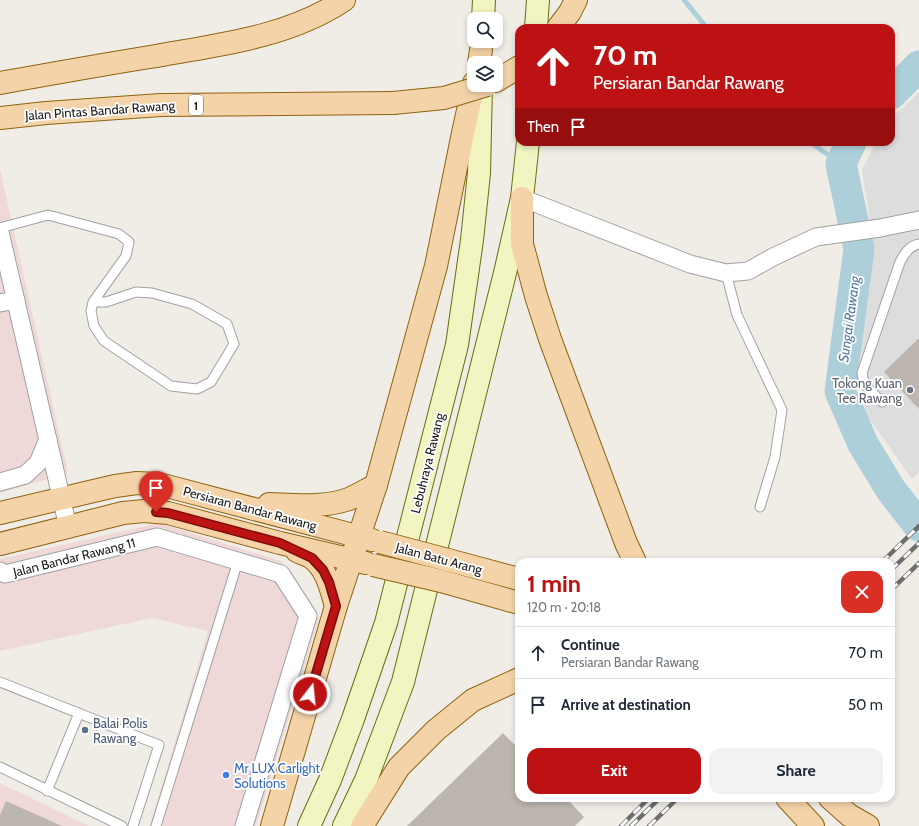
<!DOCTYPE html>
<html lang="en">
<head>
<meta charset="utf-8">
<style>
	body { margin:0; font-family:Cabin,sans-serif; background:#f2f2f3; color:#1f2937; height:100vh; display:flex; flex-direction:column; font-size:15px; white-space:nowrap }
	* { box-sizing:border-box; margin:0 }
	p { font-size:13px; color:#747a83 }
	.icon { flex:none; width:22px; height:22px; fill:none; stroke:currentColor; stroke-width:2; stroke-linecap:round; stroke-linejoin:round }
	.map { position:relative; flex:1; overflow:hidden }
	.side { position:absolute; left:515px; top:558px; width:380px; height:244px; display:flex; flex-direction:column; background:#fff; border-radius:12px; box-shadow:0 2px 6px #0003 }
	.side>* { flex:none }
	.hud { position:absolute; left:515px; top:24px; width:380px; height:122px; border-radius:12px; box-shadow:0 2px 6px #0003; background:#bd1213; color:#fff; overflow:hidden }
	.fabs { position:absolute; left:467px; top:12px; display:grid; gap:8px }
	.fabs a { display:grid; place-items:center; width:36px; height:36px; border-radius:8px; background:#fff; box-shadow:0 2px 6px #0003; font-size:20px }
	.pin { position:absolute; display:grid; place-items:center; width:34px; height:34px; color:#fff; margin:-41px -17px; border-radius:50% 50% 50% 0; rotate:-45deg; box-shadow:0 0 4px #0007 }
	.pin .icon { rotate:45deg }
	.me { position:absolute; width:44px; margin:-22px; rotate:16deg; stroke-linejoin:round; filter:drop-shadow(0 0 3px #0008) }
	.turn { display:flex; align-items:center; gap:14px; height:84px; padding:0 12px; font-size:18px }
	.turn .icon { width:52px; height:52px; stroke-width:2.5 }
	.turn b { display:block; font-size:28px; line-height:34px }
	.then { display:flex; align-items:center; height:38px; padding:0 12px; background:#0003; gap:8px; font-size:15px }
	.round { display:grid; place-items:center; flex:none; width:42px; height:42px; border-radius:12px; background:#f2f2f3 }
	.head { display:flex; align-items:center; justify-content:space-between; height:68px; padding:0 12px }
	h1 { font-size:24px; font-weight:700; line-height:30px; color:#bd1213 }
	.button { display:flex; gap:8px; margin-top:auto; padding:8px 12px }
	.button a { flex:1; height:46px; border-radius:12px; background:#bd1213; color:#fff; font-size:16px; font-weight:700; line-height:46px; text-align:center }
	.button a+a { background:#f2f2f3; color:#1f2937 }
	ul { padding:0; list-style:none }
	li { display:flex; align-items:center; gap:12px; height:52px; padding:0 12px; border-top:1px solid #e0e1e3 }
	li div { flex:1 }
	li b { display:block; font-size:15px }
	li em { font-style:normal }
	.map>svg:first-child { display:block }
	.residential { fill:#dedddd }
	.commercial { fill:#efd9d8 }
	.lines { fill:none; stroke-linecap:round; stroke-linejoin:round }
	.stream { stroke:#accfd9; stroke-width:5 }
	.river { stroke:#accfd9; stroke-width:31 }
	.building { fill:#bdb6b0 }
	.lane-casing { stroke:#a1a1a1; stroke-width:11 }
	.street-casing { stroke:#a1a1a1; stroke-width:19 }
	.secondary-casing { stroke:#656f0f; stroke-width:24 }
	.primary-casing { stroke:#8e630e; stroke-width:24 }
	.lane { stroke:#fff; stroke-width:9 }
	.street { stroke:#fff; stroke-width:17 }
	.secondary { stroke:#f2f4c1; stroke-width:22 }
	.primary { stroke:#f4d3a8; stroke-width:22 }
	.rail-casing { stroke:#6e6e6e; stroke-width:4.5 }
	.rail { stroke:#fff; stroke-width:3; stroke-dasharray:9; stroke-linecap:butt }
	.primary-bridge-casing { stroke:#8e630e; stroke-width:24; stroke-linecap:butt }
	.primary-bridge { stroke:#f4d3a8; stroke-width:22 }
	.route-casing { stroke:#7b0c0c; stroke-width:10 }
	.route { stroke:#bd1213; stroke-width:7 }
	.worship-dot { fill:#6b7280; stroke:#fff; stroke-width:1.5 }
	.service-dot { fill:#5c6f8a; stroke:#fff; stroke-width:1.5 }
	.shop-dot { fill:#3f7fe0; stroke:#fff; stroke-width:1.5 }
	.labels { text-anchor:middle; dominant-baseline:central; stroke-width:3.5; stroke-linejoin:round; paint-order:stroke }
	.shield { fill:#fff; stroke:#636363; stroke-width:1 }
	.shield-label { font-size:12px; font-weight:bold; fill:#202020 }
	.street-label { font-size:13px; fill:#202020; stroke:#fff }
	.worship-label { font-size:13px; fill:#5b616d; stroke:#fff; text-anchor:end }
	.service-label { font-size:13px; fill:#4e5e75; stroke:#fff; text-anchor:start }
	.shop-label { font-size:13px; fill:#366cbe; stroke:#fff; text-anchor:start }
	.water-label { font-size:14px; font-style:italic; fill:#5179a0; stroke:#fff }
</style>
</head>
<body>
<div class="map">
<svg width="919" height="826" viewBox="0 0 919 826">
	<rect width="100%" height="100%" fill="#f0ede7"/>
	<polygon class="residential" points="919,92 919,472 912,479 866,414 859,382 870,222 862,170 876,142 891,142 891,119"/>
	<g class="commercial">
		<polygon points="0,169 68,473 0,493"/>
		<polygon points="159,523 281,561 319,619 256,826 150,826 208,631 152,618 0,651 0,559"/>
		<polygon points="0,783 89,826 0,826"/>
	</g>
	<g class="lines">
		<g class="stream">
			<polyline points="684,0 707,28"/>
			<polyline points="810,142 841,164"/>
		</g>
		<g class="river">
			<polyline points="891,94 919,66"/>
			<polyline points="851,142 841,164 859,249 840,391 863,444 891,490 919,526"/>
		</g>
	</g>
	<g class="building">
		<polygon points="919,338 919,409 884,372"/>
		<polygon points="503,733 519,749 519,798 566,798 584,817 575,826 407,826"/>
		<polygon points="6,801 62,826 0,826 0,815"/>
	</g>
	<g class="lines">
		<g class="lane-casing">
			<g id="lane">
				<polyline points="0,228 48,215 119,234 129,242 126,256 93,302 91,311 94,326 104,341 171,386 197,389 211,382 234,344 227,324 192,304 152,293 136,292 106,302 93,302"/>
				<polyline points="726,273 737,315 782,410 775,457 760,507"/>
				<path d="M882 402C873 393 863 386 862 373L900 262C904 254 909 246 919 244"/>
				<polyline points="0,682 159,745 133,826"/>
				<polyline points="0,767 122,826"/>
				<polyline points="47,791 79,713"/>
				<polyline points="156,826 238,561"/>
			</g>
		</g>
		<g class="street-casing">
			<g id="street">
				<polyline points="522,198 690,264 726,273 748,271 773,257 816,237 880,228 919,220"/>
				<polyline points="0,232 68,527"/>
				<polyline points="0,303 16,300"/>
				<polyline points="0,482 25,475 38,463 48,439"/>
				<polyline points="0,571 5,574 157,537 281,574 308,616 244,826"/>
			</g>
		</g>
		<g class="secondary-casing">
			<g id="secondary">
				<polyline points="483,19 484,0"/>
				<polyline points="536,28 538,0"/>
				<polyline points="309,826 330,780 353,719 386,623 457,345 472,240 479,173 481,85"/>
				<polyline points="344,826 366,780 403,682 505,273 522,198 528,142"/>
			</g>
		</g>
		<g class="primary-casing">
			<g id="primary">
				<polyline points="558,28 570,12 576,0"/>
				<polyline points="479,63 481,50"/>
				<polyline points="496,81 519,67"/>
				<path d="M0 83C50 74 100 65 150 57 216 45 287 38 344 0"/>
				<polyline points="0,118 46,113 161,105 393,103"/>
				<polyline points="522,198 522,244 536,296 550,339 626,543 635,562"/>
				<path d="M269 504C296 505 323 508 349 499 358 495 368 489 376 485"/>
				<polyline points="0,513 115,486 137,483 159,484 372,540"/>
				<polyline points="0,544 123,513 144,511 168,513 280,543 366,563"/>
				<path d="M297 551C302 554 308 555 312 558 327 569 331 590 336 606"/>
				<polyline points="448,560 519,579"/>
				<polyline points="441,581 519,603"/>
				<polyline points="787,798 813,826"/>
				<polyline points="830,798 849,815 868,826"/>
				<polyline points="272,826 336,606 376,485 436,266 463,133 474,83"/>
				<polyline points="362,826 399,767 436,730 473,700 519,679"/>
			</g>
		</g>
		<use href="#lane" class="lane"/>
		<use href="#street" class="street"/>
		<use href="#secondary" class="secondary"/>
		<use href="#primary" class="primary"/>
		<g class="rail-casing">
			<g id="rail">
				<polyline points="882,562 919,526"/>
				<polyline points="891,570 919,543"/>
				<polyline points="891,590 919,563"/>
				<polyline points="621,826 649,798"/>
				<polyline points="631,826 660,798"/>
				<polyline points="649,826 678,798"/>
			</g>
		</g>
		<use href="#rail" class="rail"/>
		<g class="primary-bridge-casing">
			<g id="primary-bridge">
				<polyline points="393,103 444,98 487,85"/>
				<polyline points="380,542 448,560"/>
				<polyline points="373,565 441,581"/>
			</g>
		</g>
		<use href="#primary-bridge" class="primary-bridge"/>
	</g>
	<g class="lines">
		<g class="route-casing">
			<polyline id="route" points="156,512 168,513 280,543 312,558 323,570 329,582 336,606 310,694"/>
		</g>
		<use href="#route" class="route"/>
	</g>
	<circle class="worship-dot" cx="910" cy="390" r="4"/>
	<circle class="service-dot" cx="85" cy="730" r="4"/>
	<circle class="shop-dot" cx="226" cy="775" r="4"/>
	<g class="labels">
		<rect class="shield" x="189" y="95" width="14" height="20" rx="3"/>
		<g class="shield-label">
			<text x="196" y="105">1</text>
		</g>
		<g class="street-label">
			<text transform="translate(100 110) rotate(-4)">Jalan Pintas Bandar Rawang</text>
			<text transform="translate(427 463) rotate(-76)">Lebuhraya Rawang</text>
			<text transform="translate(250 508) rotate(15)">Persiaran Bandar Rawang</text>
			<text transform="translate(74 557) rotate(-14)">Jalan Bandar Rawang 11</text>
			<text transform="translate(439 558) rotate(15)">Jalan Batu Arang</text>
		</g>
		<g class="worship-label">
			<text x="902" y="383">Tokong Kuan<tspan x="902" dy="15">Tee Rawang</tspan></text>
		</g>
		<g class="service-label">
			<text x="93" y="723">Balai Polis<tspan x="93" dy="15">Rawang</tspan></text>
		</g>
		<g class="shop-label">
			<text x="234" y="768">Mr LUX Carlight<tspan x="234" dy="15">Solutions</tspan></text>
		</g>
		<g class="water-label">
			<text transform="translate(849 319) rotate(-82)">Sungai Rawang</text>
		</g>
	</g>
</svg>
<div class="fabs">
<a><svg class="icon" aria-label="search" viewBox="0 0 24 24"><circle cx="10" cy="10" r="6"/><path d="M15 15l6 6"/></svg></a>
<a><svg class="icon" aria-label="layers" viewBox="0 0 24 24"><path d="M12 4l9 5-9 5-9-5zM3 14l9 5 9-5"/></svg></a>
</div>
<div class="pin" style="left:156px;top:512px;background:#d93025"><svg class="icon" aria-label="arrive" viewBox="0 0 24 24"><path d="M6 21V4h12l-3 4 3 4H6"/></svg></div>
<svg class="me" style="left:310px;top:694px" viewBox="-20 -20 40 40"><circle r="17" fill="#bd1213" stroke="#fff" stroke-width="3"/><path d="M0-11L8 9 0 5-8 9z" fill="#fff"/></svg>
<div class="hud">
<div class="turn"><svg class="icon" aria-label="ahead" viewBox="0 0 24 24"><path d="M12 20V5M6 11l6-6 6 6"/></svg><div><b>70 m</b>Persiaran Bandar Rawang</div></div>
<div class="then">Then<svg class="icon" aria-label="arrive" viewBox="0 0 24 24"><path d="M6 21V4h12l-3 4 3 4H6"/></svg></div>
</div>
<section class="side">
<div class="head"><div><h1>1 min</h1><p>120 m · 20:18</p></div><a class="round" style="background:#d93025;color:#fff"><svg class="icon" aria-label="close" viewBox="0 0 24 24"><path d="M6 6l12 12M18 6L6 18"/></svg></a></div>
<ul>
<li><svg class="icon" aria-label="ahead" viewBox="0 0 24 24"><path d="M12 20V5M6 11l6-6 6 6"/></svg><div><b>Continue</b><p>Persiaran Bandar Rawang</p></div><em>70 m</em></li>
<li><svg class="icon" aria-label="arrive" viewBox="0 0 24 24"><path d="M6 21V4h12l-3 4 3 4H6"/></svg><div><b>Arrive at destination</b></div><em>50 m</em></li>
</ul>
<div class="button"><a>Exit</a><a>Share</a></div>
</section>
</div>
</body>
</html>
